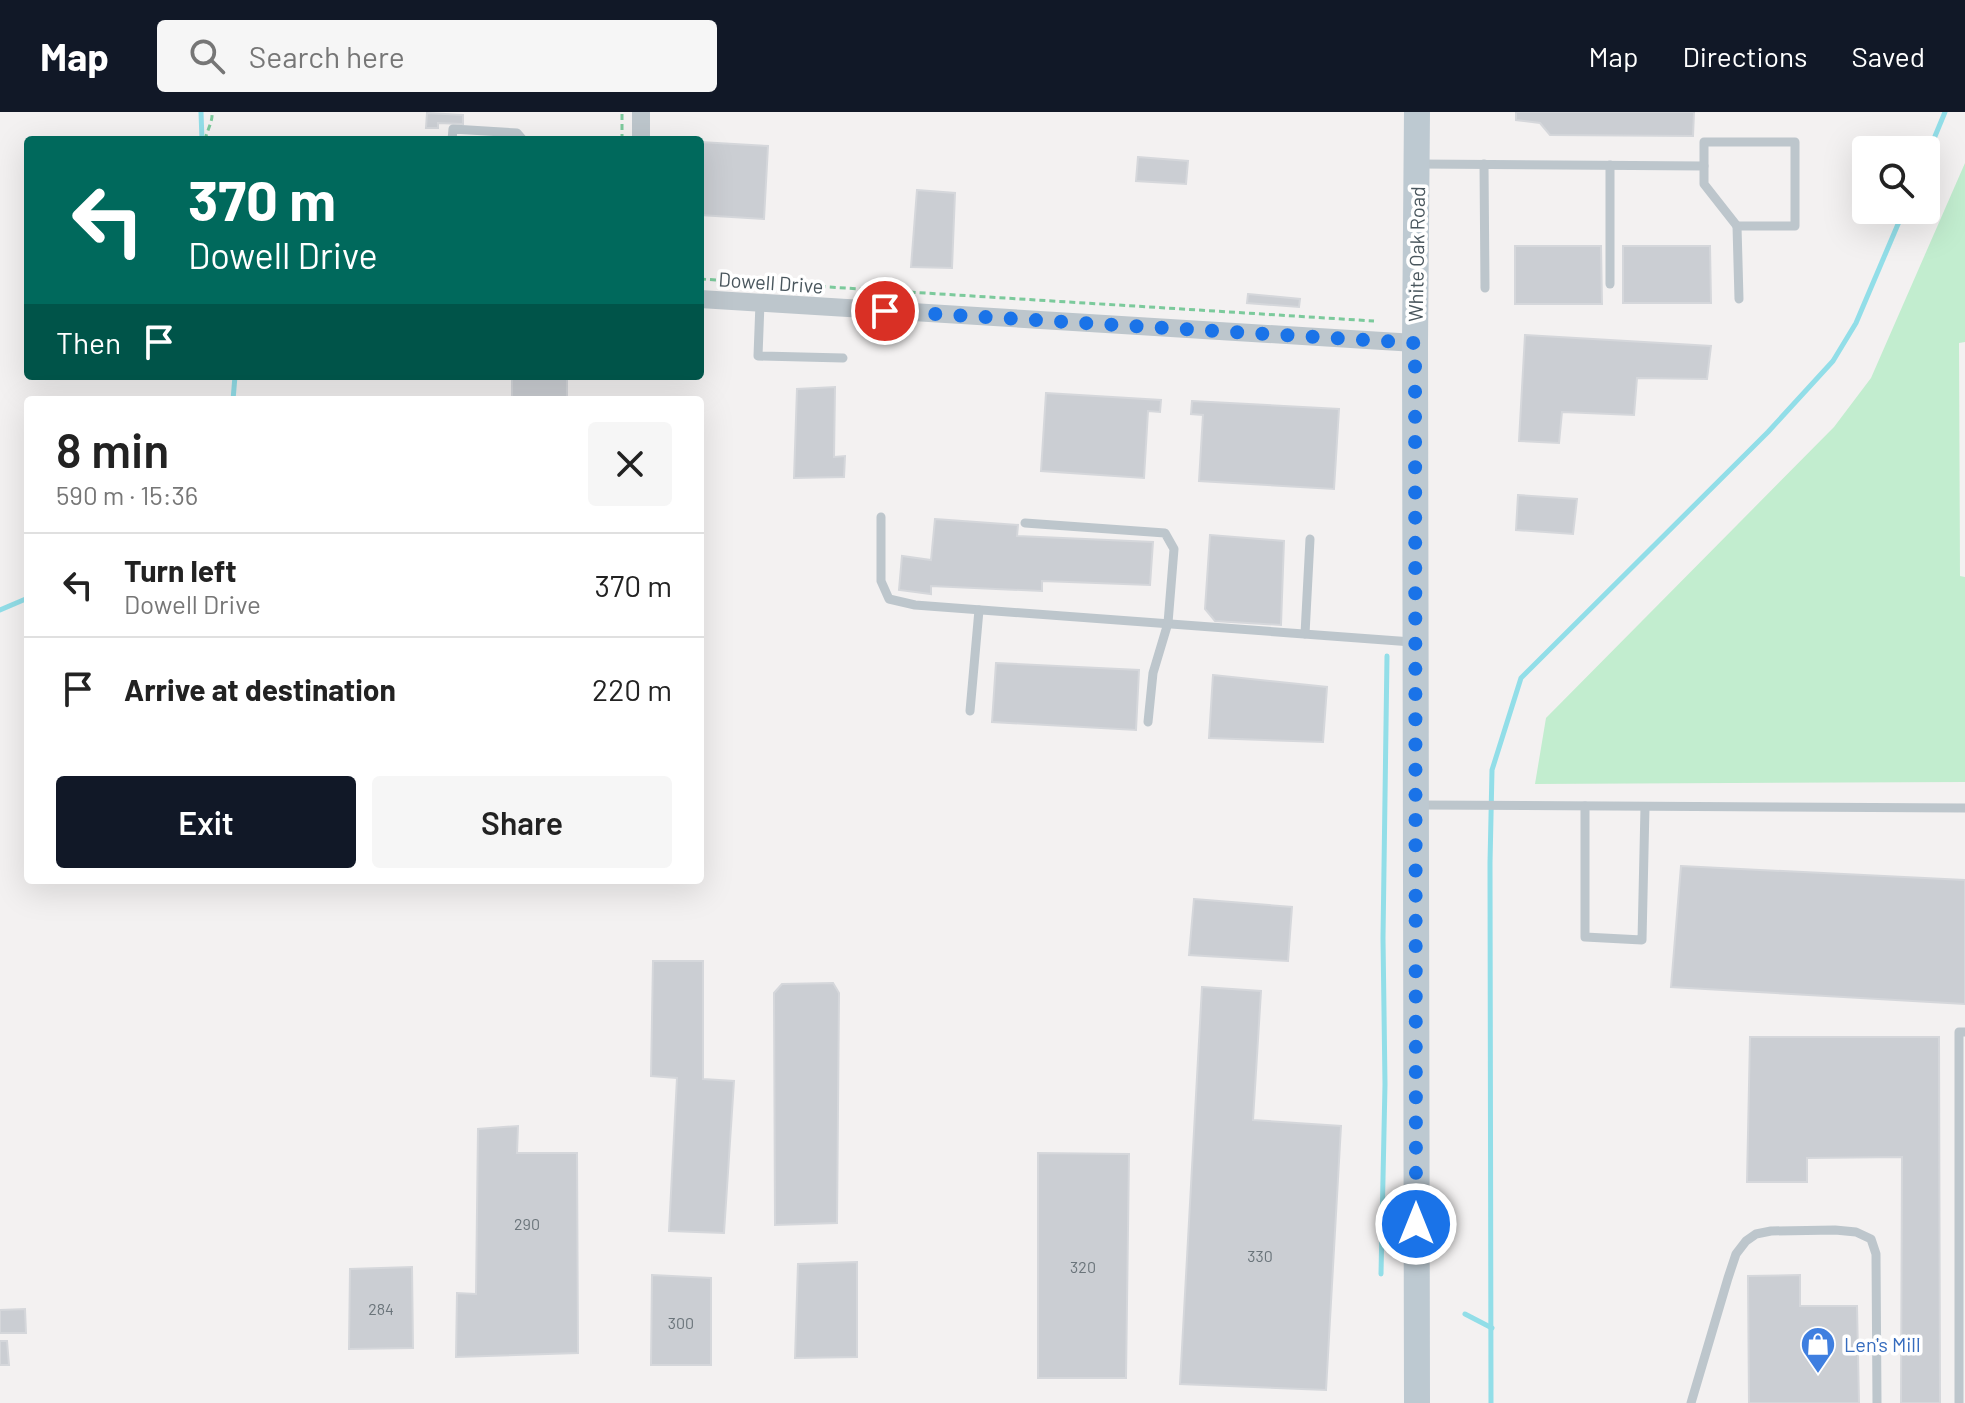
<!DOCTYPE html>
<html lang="en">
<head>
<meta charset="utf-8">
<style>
	body { margin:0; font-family:Barlow,sans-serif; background:#f6f6f6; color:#222; height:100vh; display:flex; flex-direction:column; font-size:30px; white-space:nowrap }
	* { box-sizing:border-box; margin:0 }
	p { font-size:26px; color:#767676 }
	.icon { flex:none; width:44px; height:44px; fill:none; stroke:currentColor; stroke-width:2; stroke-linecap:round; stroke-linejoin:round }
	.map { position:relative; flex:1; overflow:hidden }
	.details { position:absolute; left:24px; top:284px; width:680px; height:488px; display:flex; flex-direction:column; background:#fff; border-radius:8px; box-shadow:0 8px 32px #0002 }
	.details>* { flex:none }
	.top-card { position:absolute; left:24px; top:24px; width:680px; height:244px; border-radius:8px; box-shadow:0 8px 32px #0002; background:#00695c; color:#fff; overflow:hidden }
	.buttons { position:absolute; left:1852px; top:24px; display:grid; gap:16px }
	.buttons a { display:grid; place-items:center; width:88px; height:88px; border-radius:8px; background:#fff; box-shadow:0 8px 32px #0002; font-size:40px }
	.pin { position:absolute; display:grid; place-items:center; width:68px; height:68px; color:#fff; margin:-34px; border:4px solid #fff; border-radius:50%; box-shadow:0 2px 8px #0007 }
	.me { position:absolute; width:88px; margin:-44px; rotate:0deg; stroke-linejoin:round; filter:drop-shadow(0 0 6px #0008) }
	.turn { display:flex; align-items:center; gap:28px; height:168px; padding:0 32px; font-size:36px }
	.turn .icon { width:104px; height:104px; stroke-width:2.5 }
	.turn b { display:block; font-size:56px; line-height:68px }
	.then { display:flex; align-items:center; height:76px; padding:0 32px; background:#0003; gap:16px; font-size:30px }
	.round { display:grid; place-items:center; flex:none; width:84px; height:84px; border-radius:8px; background:#f6f6f6 }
	.summary { display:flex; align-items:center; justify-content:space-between; height:136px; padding:0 32px }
	h1 { font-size:48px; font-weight:600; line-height:60px }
	.button { display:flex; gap:16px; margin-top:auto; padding:16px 32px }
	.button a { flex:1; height:92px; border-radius:8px; background:#111827; color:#fff; font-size:32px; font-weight:600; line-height:92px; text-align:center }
	.button a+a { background:#f6f6f6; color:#222 }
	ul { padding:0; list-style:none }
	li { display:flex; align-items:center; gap:24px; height:104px; padding:0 32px; border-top:2px solid #e0e0e0 }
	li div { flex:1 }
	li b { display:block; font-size:30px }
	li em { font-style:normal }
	header { display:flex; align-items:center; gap:48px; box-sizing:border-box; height:112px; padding:0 40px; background:#111827; color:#fff }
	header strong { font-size:38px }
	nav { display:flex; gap:44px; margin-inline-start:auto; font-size:28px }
	.search { width:560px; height:72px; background:#f6f6f6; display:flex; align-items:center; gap:20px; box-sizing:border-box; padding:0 28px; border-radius:8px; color:#767676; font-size:30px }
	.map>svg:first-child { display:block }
	.green { fill:#c2edcf }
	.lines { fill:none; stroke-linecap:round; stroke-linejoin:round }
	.stream { stroke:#92dee8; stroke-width:5 }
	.building { fill:#cbced3; stroke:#d5d7db; stroke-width:2 }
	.path { stroke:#7cca9c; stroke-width:3; stroke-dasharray:6 4; stroke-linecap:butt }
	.lane { stroke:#bdc6cc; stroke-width:9 }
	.street { stroke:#bdc6cc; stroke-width:18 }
	.secondary { stroke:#bdc9d1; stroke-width:26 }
	.route { stroke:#1a73e8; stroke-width:14; stroke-dasharray:0 25.2 }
	.labels { text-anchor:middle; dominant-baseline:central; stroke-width:7; stroke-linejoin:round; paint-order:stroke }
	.number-label { font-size:16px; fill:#6a747a }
	.street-label { font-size:20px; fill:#49565d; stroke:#fff }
	.shop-label { font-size:20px; fill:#366cbe; stroke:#fff; text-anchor:start }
</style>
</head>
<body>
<header>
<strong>Map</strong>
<div class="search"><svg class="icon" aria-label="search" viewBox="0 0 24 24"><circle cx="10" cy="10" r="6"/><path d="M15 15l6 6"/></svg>Search here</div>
<nav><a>Map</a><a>Directions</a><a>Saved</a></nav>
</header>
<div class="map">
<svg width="1965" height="1291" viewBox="0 0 1965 1291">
	<rect width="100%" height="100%" fill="#f3f1f1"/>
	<polygon class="green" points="1965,51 1965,230 1959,231 1960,464 1965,465 1965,670 1535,672 1546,606 1834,315 1871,266"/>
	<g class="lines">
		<g class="stream">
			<polyline points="201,0 202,28"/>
			<polyline points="1926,46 1945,0"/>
			<polyline points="233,288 235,264"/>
			<polyline points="0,498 28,486"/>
			<polyline points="1381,1162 1385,972 1383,826 1387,544"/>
			<polyline points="1465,1202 1492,1216"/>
			<polyline points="1491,1291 1490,751 1492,658 1521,566 1768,320 1833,249 1856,211 1904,98"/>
		</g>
	</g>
	<g class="building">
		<polygon points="1516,0 1694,0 1693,24 1550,23 1540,11 1516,8"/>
		<polygon points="427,1 463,3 463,12 438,11 438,16 426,16"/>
		<polygon points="700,30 768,34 764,107 700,103"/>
		<polygon points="1138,45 1188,49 1186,72 1136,69"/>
		<polygon points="917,78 955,81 952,156 911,155"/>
		<polygon points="1515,134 1601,134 1602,192 1515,192"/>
		<polygon points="1623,134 1710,134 1711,191 1623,191"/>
		<polygon points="1248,182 1300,187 1299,195 1247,191"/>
		<polygon points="1525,223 1711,234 1707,267 1637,266 1634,303 1562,300 1559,331 1519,329"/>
		<rect x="512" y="264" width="55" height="24"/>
		<polygon points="835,275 834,345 845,344 844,365 794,366 797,277"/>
		<polygon points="1046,281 1161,288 1160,300 1148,299 1144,366 1041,359"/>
		<polygon points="1192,289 1339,297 1334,377 1199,369 1203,303 1191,302"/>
		<polygon points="1518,383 1577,387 1573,422 1516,418"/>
		<polygon points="935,407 1018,413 1017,424 1153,430 1150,473 1042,469 1042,479 931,474 931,482 899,478 902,444 931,448"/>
		<polygon points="1210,423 1284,429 1281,513 1215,509 1205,497"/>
		<polygon points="996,551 1139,558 1136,618 992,610"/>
		<polygon points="1213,563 1327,575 1323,630 1209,626"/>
		<polygon points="1681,754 1965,768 1965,892 1671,875"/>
		<polygon points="1194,787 1292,795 1288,849 1189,843"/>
		<polygon points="653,849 703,849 703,967 734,969 724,1121 669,1119 677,966 651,964"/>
		<polygon points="833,871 839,881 837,1111 775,1113 774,881 782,872"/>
		<polygon points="1202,875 1261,879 1253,1008 1341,1014 1326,1278 1180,1272"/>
		<polygon points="1750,925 1939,925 1940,1291 1901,1291 1902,1045 1807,1046 1807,1070 1747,1070"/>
		<polygon points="518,1014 517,1041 577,1041 578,1241 456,1245 457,1181 476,1182 478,1017"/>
		<polygon points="1038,1041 1129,1042 1126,1266 1038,1266"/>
		<polygon points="857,1150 857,1245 795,1246 798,1152"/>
		<polygon points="412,1155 413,1236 349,1237 350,1157"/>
		<polygon points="652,1163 711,1166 711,1253 651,1253"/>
		<polygon points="1800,1163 1800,1194 1857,1194 1859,1291 1749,1291 1748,1164"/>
		<polygon points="25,1197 26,1221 0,1221 0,1198"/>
		<polygon points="0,1229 7,1229 9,1253 0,1253"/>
	</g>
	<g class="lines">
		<g class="path">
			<path d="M205 28C207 18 213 10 212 0"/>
			<polyline points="622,28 622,0"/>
			<polyline points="700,167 1374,209"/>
		</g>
		<g class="lane">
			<polyline points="452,28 453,17 517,21 523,28"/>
			<polyline points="1420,52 1704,54 1704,30 1795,30 1795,114 1737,114 1739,187"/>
			<polyline points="1484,52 1485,176"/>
			<polyline points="1610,53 1610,172"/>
			<polyline points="1704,54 1704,72 1737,114"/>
			<polyline points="760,191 758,244 843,246"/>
			<polyline points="881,405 881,469 889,487 915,493 1412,530"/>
			<polyline points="1025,411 1165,421 1174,437 1168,511 1153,561 1148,610"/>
			<polyline points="1305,522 1310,427"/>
			<polyline points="970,599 979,498"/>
			<polyline points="1420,693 1965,696"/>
			<polyline points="1585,694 1585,825 1642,828 1645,695"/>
			<polyline points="1691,1291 1728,1166 1736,1142 1746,1129 1756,1122 1771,1119 1835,1118 1856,1120 1871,1127 1876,1142 1877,1291"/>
			<polyline points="1959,1291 1959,920 1965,920"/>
		</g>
		<g class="street">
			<polyline points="641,28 641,0"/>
			<polyline points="700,187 1415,231"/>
		</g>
		<polyline class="secondary" points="1417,0 1415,231 1417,1291"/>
	</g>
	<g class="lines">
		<polyline class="route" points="885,199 1415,231 1416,1112"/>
	</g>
	<defs>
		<g id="shop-pin" transform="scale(1.8)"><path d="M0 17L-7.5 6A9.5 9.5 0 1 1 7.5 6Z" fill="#3f7fe0" stroke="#fff"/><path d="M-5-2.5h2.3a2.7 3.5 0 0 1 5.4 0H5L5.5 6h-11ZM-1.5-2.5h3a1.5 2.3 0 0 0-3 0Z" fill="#fff"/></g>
	</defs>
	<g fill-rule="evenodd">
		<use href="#shop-pin" x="1818" y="1232"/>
	</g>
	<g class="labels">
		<g class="number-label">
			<text x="527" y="1111">290</text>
			<text x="1260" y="1143">330</text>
			<text x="1083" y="1154">320</text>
			<text x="381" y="1196">284</text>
			<text x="681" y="1210">300</text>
		</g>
		<g class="street-label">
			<text transform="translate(1416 142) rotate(-89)">White Oak Road</text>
			<text transform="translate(771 170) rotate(4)">Dowell Drive</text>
		</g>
		<g class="shop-label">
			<text x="1844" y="1232">Len's Mill</text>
		</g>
	</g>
</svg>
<div class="buttons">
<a><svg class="icon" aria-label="search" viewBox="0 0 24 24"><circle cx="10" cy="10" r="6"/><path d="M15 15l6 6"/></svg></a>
</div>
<div class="pin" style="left:885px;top:199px;background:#d93025"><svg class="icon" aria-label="arrive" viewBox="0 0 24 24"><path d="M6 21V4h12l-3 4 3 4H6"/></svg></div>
<svg class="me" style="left:1416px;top:1112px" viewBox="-20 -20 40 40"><circle r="17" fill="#1a73e8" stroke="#fff" stroke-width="3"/><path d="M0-11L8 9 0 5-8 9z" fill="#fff"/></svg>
<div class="top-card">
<div class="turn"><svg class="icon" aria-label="left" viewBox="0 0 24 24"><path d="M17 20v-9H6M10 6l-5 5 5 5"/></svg><div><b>370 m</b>Dowell Drive</div></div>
<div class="then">Then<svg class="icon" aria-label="arrive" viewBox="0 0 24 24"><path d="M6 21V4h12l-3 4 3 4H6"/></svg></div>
</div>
<section class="details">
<div class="summary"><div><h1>8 min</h1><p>590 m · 15:36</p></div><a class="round"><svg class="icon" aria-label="close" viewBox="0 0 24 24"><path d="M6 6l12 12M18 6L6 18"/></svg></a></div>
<ul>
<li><svg class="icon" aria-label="left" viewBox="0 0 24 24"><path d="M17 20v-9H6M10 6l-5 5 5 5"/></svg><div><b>Turn left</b><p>Dowell Drive</p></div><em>370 m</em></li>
<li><svg class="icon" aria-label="arrive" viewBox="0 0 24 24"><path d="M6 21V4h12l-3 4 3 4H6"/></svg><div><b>Arrive at destination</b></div><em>220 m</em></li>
</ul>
<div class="button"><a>Exit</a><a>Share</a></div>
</section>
</div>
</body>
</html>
